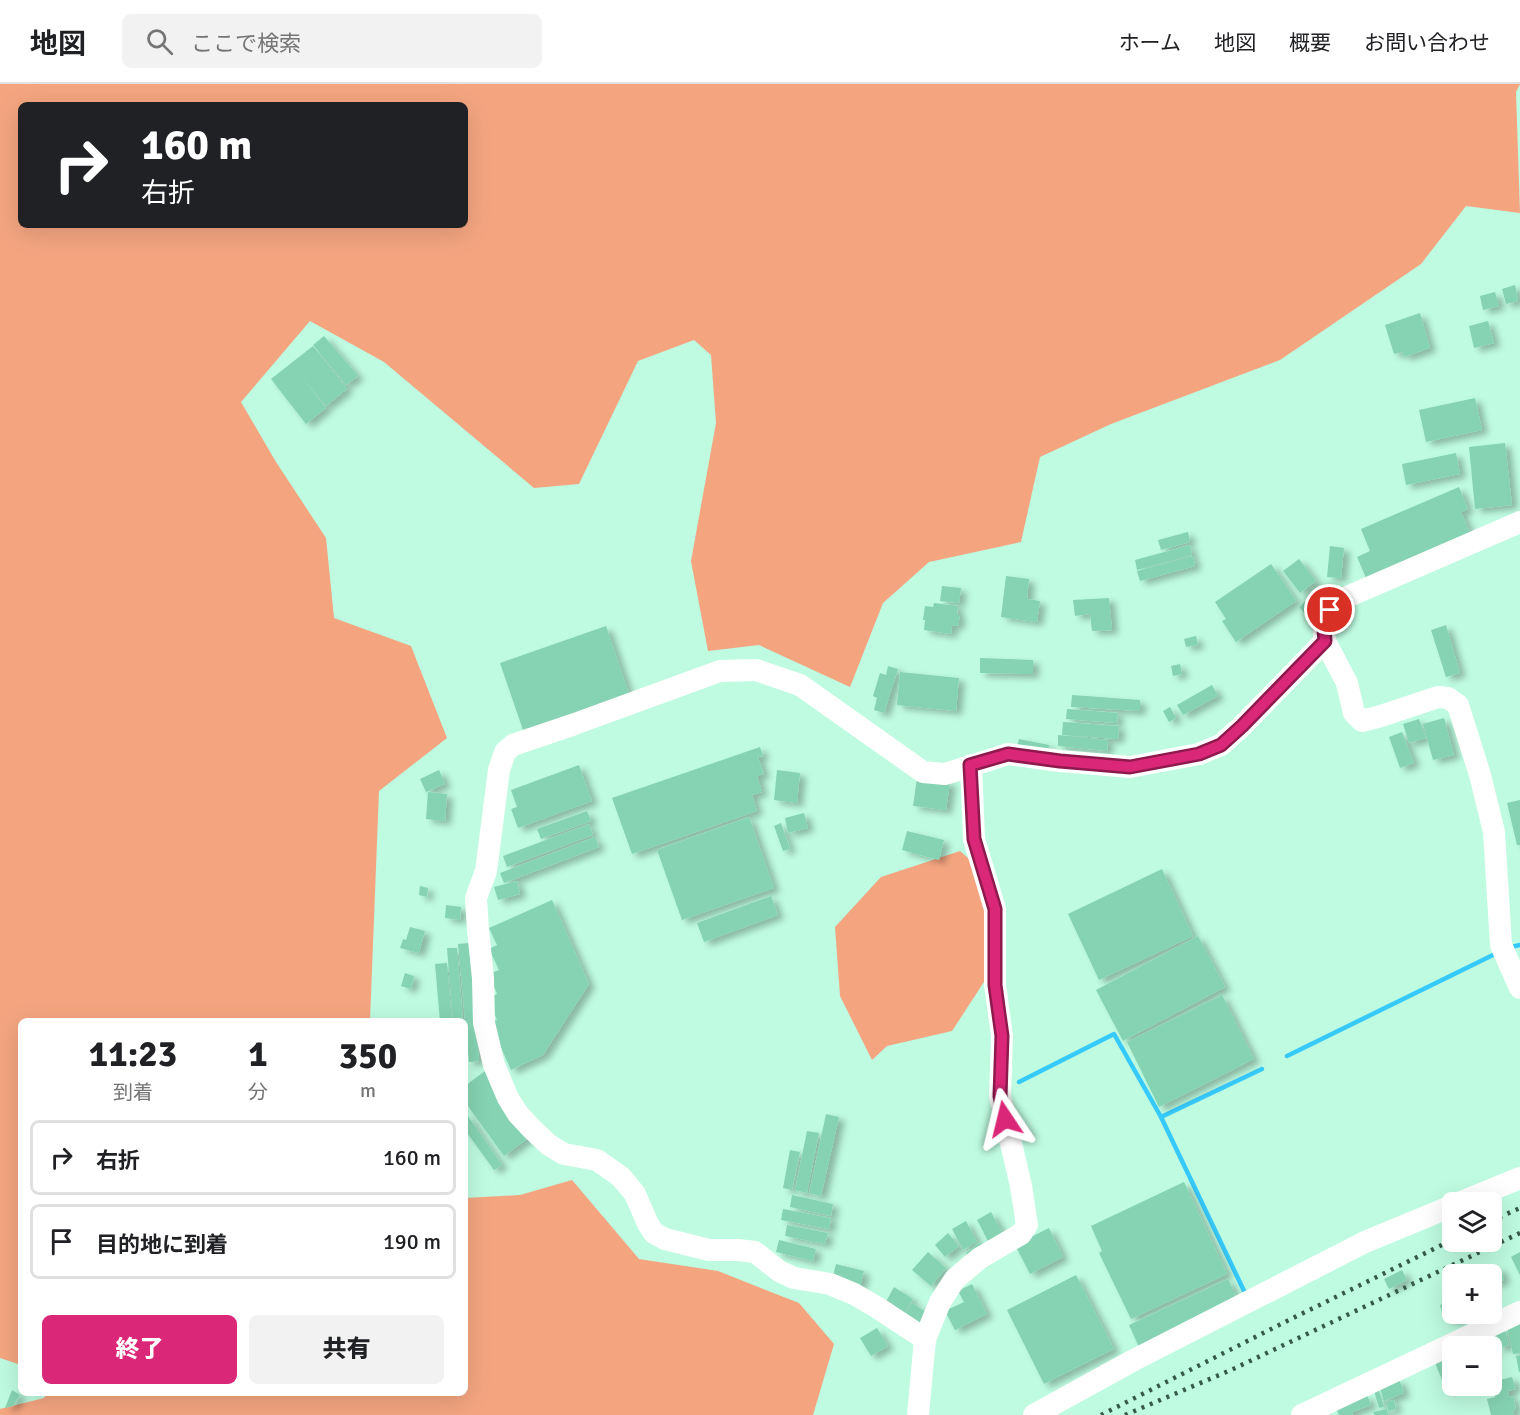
<!DOCTYPE html>
<html lang="ja">
<head>
<meta charset="utf-8">
<style>
	body { margin:0; font-family:Signika,"Noto Sans JP",sans-serif; background:#f2f2f2; color:#202124; height:100vh; display:flex; flex-direction:column; font-size:22px; white-space:nowrap }
	* { box-sizing:border-box; margin:0 }
	p { font-size:20px; color:#757577 }
	.icon { flex:none; width:33px; height:33px; fill:none; stroke:currentColor; stroke-width:2; stroke-linecap:round; stroke-linejoin:round }
	.map { position:relative; flex:1; overflow:hidden }
	.drawer { position:absolute; left:18px; top:934px; width:450px; height:378px; display:flex; flex-direction:column; background:#fff; border-radius:9px; box-shadow:0 6px 24px #0002 }
	.drawer>* { flex:none }
	.banner { position:absolute; left:18px; top:18px; width:450px; height:126px; border-radius:9px; box-shadow:0 6px 24px #0002; background:#202124; color:#fff; overflow:hidden }
	.controls { position:absolute; left:1442px; top:1108px; display:grid; gap:12px }
	.controls a { display:grid; place-items:center; width:60px; height:60px; border-radius:9px; background:#fff; box-shadow:0 6px 24px #0002; font-size:30px }
	.pin { position:absolute; display:grid; place-items:center; width:51px; height:51px; color:#fff; margin:-26px; border:3px solid #fff; border-radius:50%; box-shadow:0 2px 6px #0007 }
	.me { position:absolute; width:66px; margin:-33px; rotate:350deg; stroke-linejoin:round; filter:drop-shadow(0 0 4px #0008) }
	.turn { display:flex; align-items:center; gap:21px; height:126px; padding:0 24px; font-size:27px }
	.turn .icon { width:78px; height:78px; stroke-width:2.5 }
	.turn b { display:block; font-size:42px; line-height:51px }
	.eta { display:flex; justify-content:space-evenly; align-items:center; height:102px; text-align:center }
	.eta b { font-size:36px; font-weight:800; line-height:42px }
	.primary-button { display:flex; gap:12px; margin-top:auto; padding:12px 24px }
	.primary-button a { flex:1; height:69px; border-radius:9px; background:#db2777; color:#fff; font-size:24px; font-weight:800; line-height:69px; text-align:center }
	.primary-button a+a { background:#f2f2f2; color:#202124 }
	ul { padding:0; list-style:none }
	li { display:flex; align-items:center; gap:18px; height:75px; margin:0 12px 9px; padding:0 12px; border:3px solid #e0e0e0; border-radius:9px }
	li div { flex:1 }
	li b { display:block; font-size:22px }
	li em { font-style:normal }
	header { display:flex; align-items:center; gap:36px; box-sizing:border-box; height:84px; padding:0 30px; background:#fff; border-bottom:2px solid #e0e0e0 }
	header strong { font-size:28px }
	nav { display:flex; gap:33px; margin-inline-start:auto; font-size:21px }
	.search { width:420px; height:54px; background:#f2f2f2; display:flex; align-items:center; gap:15px; box-sizing:border-box; padding:0 21px; border-radius:9px; color:#757577; font-size:22px }
	.map>svg:first-child { display:block }
	.green { fill:#f4a580; fill-rule:evenodd }
	.lines { fill:none; stroke-linecap:round; stroke-linejoin:round }
	.stream { stroke:#36cafc; stroke-width:4.5 }
	.building { fill:#85d3b2; filter:url(#shadow) }
	.minor { stroke:#fff; stroke-width:22 }
	.rail { stroke:#35594a; stroke-width:4.5; stroke-dasharray:3 6; stroke-linecap:butt }
	.route-casing { stroke:#8e194d; stroke-width:15 }
	.route { stroke:#db2777; stroke-width:10 }
</style>
</head>
<body>
<header>
<strong>地図</strong>
<div class="search"><svg class="icon" aria-label="search" viewBox="0 0 24 24"><circle cx="10" cy="10" r="6"/><path d="M15 15l6 6"/></svg>ここで検索</div>
<nav><a>ホーム</a><a>地図</a><a>概要</a><a>お問い合わせ</a></nav>
</header>
<div class="map">
<svg width="1520" height="1331" viewBox="0 0 1520 1331">
	<defs>
		<filter id="shadow"><feDropShadow dx="6" dy="4" stdDeviation="3" flood-color="#0004"/></filter>
	</defs>
	<rect width="100%" height="100%" fill="#befbe0"/>
	<g class="green">
		<path d="M0 0H1520L1516 8 1520 129 1466 122 1421 180 1280 276 1111 340 1040 373 1021 458 929 478 883 519 850 603 759 561 708 567 691 477 716 339 711 271 694 256 638 277 579 400 534 404 384 278 310 237 241 318 276 378 326 454 334 534 411 562 447 654 379 707 370 937 21 938V1281L0 1274ZM21 21H465V141H21Z"/>
		<polygon points="960,767 992,795 997,878 952,947 887,962 872,976 840,912 835,843 881,793"/>
		<polygon points="572,1096 639,1175 718,1187 799,1219 834,1260 813,1331 0,1331 0,1325 44,1314 46,1310 465,1310 465,1114 520,1111"/>
	</g>
	<g class="lines">
		<g class="stream">
			<polyline points="1511,863 1520,861"/>
			<polyline points="1287,972 1495,870"/>
			<polyline points="1019,998 1114,950 1161,1033 1246,1211"/>
			<polyline points="1161,1033 1262,985"/>
		</g>
	</g>
	<g class="building">
		<polygon points="1515,201 1518,217 1506,220 1502,205"/>
		<polygon points="1495,208 1499,222 1483,226 1480,212"/>
		<polygon points="1420,229 1430,264 1404,273 1403,268 1394,270 1385,241"/>
		<polygon points="1488,237 1494,259 1474,264 1469,242"/>
		<polygon points="324,252 358,292 346,301 313,261"/>
		<polygon points="313,262 347,305 326,322 297,287 326,324 306,340 271,295"/>
		<polygon points="1475,314 1482,346 1426,358 1419,326"/>
		<polygon points="1505,359 1512,421 1475,425 1469,363"/>
		<polygon points="1456,369 1460,390 1406,401 1402,380"/>
		<polygon points="1459,403 1468,425 1461,428 1471,451 1367,496 1357,473 1370,467 1361,445"/>
		<polygon points="1188,448 1190,458 1161,466 1158,456"/>
		<polygon points="1190,461 1192,471 1137,486 1135,476"/>
		<polygon points="1330,462 1344,464 1341,494 1327,493"/>
		<polygon points="1193,472 1195,482 1140,497 1137,487"/>
		<polygon points="1299,475 1316,497 1300,509 1283,487"/>
		<polygon points="1271,480 1296,517 1236,558 1222,537 1226,535 1215,518"/>
		<polygon points="1006,492 1029,495 1027,515 1040,517 1037,538 1001,533"/>
		<polygon points="942,502 961,504 959,519 940,517"/>
		<polygon points="1109,514 1112,546 1092,547 1090,530 1075,532 1073,516"/>
		<polygon points="1309,514 1318,525 1309,534 1299,523"/>
		<polygon points="934,519 958,522 957,531 960,531 958,542 952,541 951,550 924,546 925,536 923,536 925,522 933,523"/>
		<polygon points="1446,541 1460,589 1446,593 1431,546"/>
		<polygon points="606,542 629,610 523,646 500,579"/>
		<polygon points="1196,552 1198,561 1186,563 1184,555"/>
		<polygon points="980,574 1033,576 1033,590 980,589"/>
		<polygon points="1180,580 1182,590 1173,592 1171,582"/>
		<polygon points="888,582 898,585 884,629 874,626 877,614 873,612 880,589 886,591"/>
		<polygon points="900,588 959,594 956,627 897,621"/>
		<polygon points="1212,601 1218,612 1183,631 1177,621"/>
		<polygon points="1072,611 1140,616 1140,627 1071,623"/>
		<polygon points="1170,623 1176,634 1169,638 1163,627"/>
		<polygon points="1067,625 1118,629 1117,639 1066,635"/>
		<polygon points="1444,634 1454,671 1433,676 1423,640"/>
		<polygon points="1419,635 1426,654 1409,659 1403,640"/>
		<polygon points="1063,638 1119,642 1118,655 1062,651"/>
		<polygon points="1402,648 1414,679 1400,684 1389,653"/>
		<polygon points="1058,651 1108,656 1107,667 1058,662"/>
		<polygon points="1019,655 1049,661 1048,669 1017,663"/>
		<polygon points="760,663 763,672 758,673 764,690 757,692 762,708 752,711 757,727 632,770 612,714"/>
		<polygon points="579,681 592,717 518,744 511,725 517,723 511,706"/>
		<polygon points="439,686 445,700 426,708 420,695"/>
		<polygon points="777,686 800,689 797,719 774,716"/>
		<polygon points="917,694 950,698 946,726 913,722"/>
		<polygon points="428,708 447,710 445,737 426,735"/>
		<polygon points="1520,716 1520,761 1517,761 1507,719"/>
		<polygon points="587,727 591,737 541,755 537,745"/>
		<polygon points="804,729 808,744 788,749 785,734"/>
		<polygon points="749,733 774,804 682,836 657,766"/>
		<polygon points="781,739 790,765 783,767 774,742"/>
		<polygon points="589,740 593,751 507,783 503,772"/>
		<polygon points="907,747 944,756 939,776 902,766"/>
		<polygon points="595,753 599,763 504,799 500,789"/>
		<polygon points="1162,785 1193,852 1099,896 1068,830"/>
		<polygon points="517,797 520,810 498,816 494,803"/>
		<polygon points="420,802 428,804 427,813 419,811"/>
		<polygon points="771,812 778,831 704,858 697,839"/>
		<polygon points="552,816 589,900 543,971 511,986 490,939 497,936 488,915 497,910 489,890 499,886 489,865 497,861 489,844"/>
		<polygon points="446,821 461,823 460,836 445,834"/>
		<polygon points="410,843 425,847 419,869 400,864 403,855 406,856"/>
		<polygon points="1198,852 1225,903 1123,957 1096,906"/>
		<polygon points="469,859 479,977 469,978 458,860"/>
		<polygon points="447,864 457,864 463,938 453,938"/>
		<polygon points="447,879 452,938 440,938 435,880"/>
		<polygon points="405,889 414,892 411,905 401,902"/>
		<polygon points="1222,911 1254,975 1159,1023 1127,958"/>
		<polygon points="485,987 531,1052 504,1072 465,1018 465,1002"/>
		<polygon points="465,1028 502,1081 494,1086 465,1046"/>
		<polygon points="826,1030 839,1033 821,1112 809,1109"/>
		<polygon points="807,1047 819,1049 807,1109 795,1106"/>
		<polygon points="790,1066 800,1068 792,1106 783,1104"/>
		<polygon points="1184,1098 1227,1190 1131,1235 1099,1169 1102,1167 1091,1142"/>
		<polygon points="792,1111 833,1120 831,1132 790,1123"/>
		<polygon points="783,1125 831,1134 829,1145 781,1136"/>
		<polygon points="991,1128 1005,1154 990,1161 977,1136"/>
		<polygon points="966,1137 977,1158 963,1166 952,1145"/>
		<polygon points="787,1141 828,1149 825,1160 785,1152"/>
		<polygon points="1049,1144 1063,1173 1030,1190 1015,1161"/>
		<polygon points="948,1149 959,1162 945,1173 935,1161"/>
		<polygon points="779,1156 816,1165 813,1177 776,1168"/>
		<polygon points="980,1158 987,1167 972,1178 966,1169"/>
		<polygon points="928,1168 946,1184 931,1202 912,1186"/>
		<polygon points="1520,1168 1520,1191 1511,1173"/>
		<polygon points="836,1180 864,1187 860,1203 832,1196"/>
		<polygon points="1500,1183 1504,1196 1491,1200 1491,1191 1487,1191 1486,1187"/>
		<polygon points="1402,1186 1407,1196 1389,1205 1384,1195"/>
		<polygon points="1076,1191 1114,1265 1044,1300 1007,1226"/>
		<polygon points="1228,1195 1238,1217 1139,1263 1129,1241"/>
		<polygon points="972,1200 987,1230 955,1246 945,1227 964,1218 958,1207"/>
		<polygon points="894,1203 913,1215 902,1234 883,1223"/>
		<polygon points="1448,1211 1452,1211 1452,1230 1465,1230 1459,1237 1445,1235 1440,1222"/>
		<polygon points="912,1219 931,1231 923,1244 904,1233"/>
		<polygon points="1520,1237 1520,1269 1513,1270 1506,1240"/>
		<polygon points="1504,1242 1509,1261 1499,1264 1493,1246"/>
		<polygon points="877,1244 888,1262 871,1272 860,1254"/>
		<polygon points="1488,1250 1495,1268 1491,1269 1491,1263 1454,1263"/>
		<polygon points="1452,1264 1452,1302 1457,1302 1446,1306 1432,1271"/>
		<polygon points="1516,1272 1520,1272 1520,1288 1519,1288"/>
		<polygon points="1512,1293 1516,1305 1508,1307 1509,1313 1513,1312 1516,1325 1513,1326 1514,1331 1491,1331 1487,1315 1495,1313 1491,1298"/>
		<polygon points="1399,1295 1404,1309 1384,1317 1379,1302"/>
		<polygon points="12,1306 20,1311 13,1322 5,1324"/>
		<polygon points="1379,1306 1384,1323 1379,1324 1374,1307"/>
		<polygon points="1367,1311 1371,1321 1352,1328 1353,1331 1339,1331 1335,1322"/>
		<polygon points="1394,1316 1396,1325 1388,1327 1387,1318"/>
		<polygon points="1387,1325 1388,1331 1374,1331 1373,1328"/>
	</g>
	<g class="lines">
		<g class="minor">
			<polyline points="1520,438 1340,516 1323,535 1325,557 1347,599 1354,629 1362,637 1381,632 1438,613 1448,614 1458,621 1480,691 1494,748 1501,861 1520,904"/>
			<polyline points="1459,1119 1520,1094"/>
			<polyline points="925,1255 878,1224 854,1210 830,1200 794,1194 779,1187 755,1168 738,1166 709,1166 665,1155 654,1149 648,1140 635,1110 621,1093 597,1076 564,1070 549,1061 532,1045 518,1030 508,1014 494,981 484,939 483,894 478,846 476,814 486,787 499,686 505,668 513,661 572,641 720,587 756,586 800,601 923,688 945,690 1008,670 1060,677 1130,683 1199,670 1221,661 1242,642 1325,557"/>
			<polyline points="918,1331 925,1255 940,1218 955,1195 980,1174 1021,1150 1027,1141 1021,1102 1000,1012 1002,952 995,901 995,825 974,755 971,681"/>
			<polyline points="1034,1331 1134,1276 1365,1158 1452,1122"/>
			<polyline points="1302,1331 1520,1228"/>
		</g>
		<g class="rail">
			<polyline points="1491,1137 1520,1124"/>
			<polyline points="1101,1331 1289,1236 1452,1156"/>
			<polyline points="1125,1331 1231,1286 1520,1149"/>
		</g>
	</g>
	<g class="lines">
		<g class="route-casing">
			<polyline id="route" points="1005,1035 1000,1012 1002,952 995,901 995,825 974,755 970,681 1008,670 1060,677 1130,683 1199,670 1221,661 1242,642 1325,557 1323,535 1330,526"/>
		</g>
		<use href="#route" class="route"/>
	</g>
</svg>
<div class="controls">
<a><svg class="icon" aria-label="layers" viewBox="0 0 24 24"><path d="M12 4l9 5-9 5-9-5zM3 14l9 5 9-5"/></svg></a>
<a>+</a>
<a>−</a>
</div>
<div class="pin" style="left:1330px;top:526px;background:#d93025"><svg class="icon" aria-label="arrive" viewBox="0 0 24 24"><path d="M6 21V4h12l-3 4 3 4H6"/></svg></div>
<svg class="me" style="left:1005px;top:1035px" viewBox="-20 -20 40 40"><path d="M0-17L14 15 0 8-14 15z" fill="#db2777" stroke="#fff" stroke-width="4"/></svg>
<div class="banner">
<div class="turn"><svg class="icon" aria-label="right" viewBox="0 0 24 24"><path d="M7 20v-9h11M14 6l5 5-5 5"/></svg><div><b>160 m</b>右折</div></div>
</div>
<section class="drawer">
<div class="eta">
<div><b>11:23</b><p>到着</p></div>
<div><b>1</b><p>分</p></div>
<div><b>350</b><p>m</p></div>
</div>
<ul>
<li><svg class="icon" aria-label="right" viewBox="0 0 24 24"><path d="M7 20v-9h11M14 6l5 5-5 5"/></svg><div><b>右折</b></div><em>160 m</em></li>
<li><svg class="icon" aria-label="arrive" viewBox="0 0 24 24"><path d="M6 21V4h12l-3 4 3 4H6"/></svg><div><b>目的地に到着</b></div><em>190 m</em></li>
</ul>
<div class="primary-button"><a>終了</a><a>共有</a></div>
</section>
</div>
</body>
</html>
